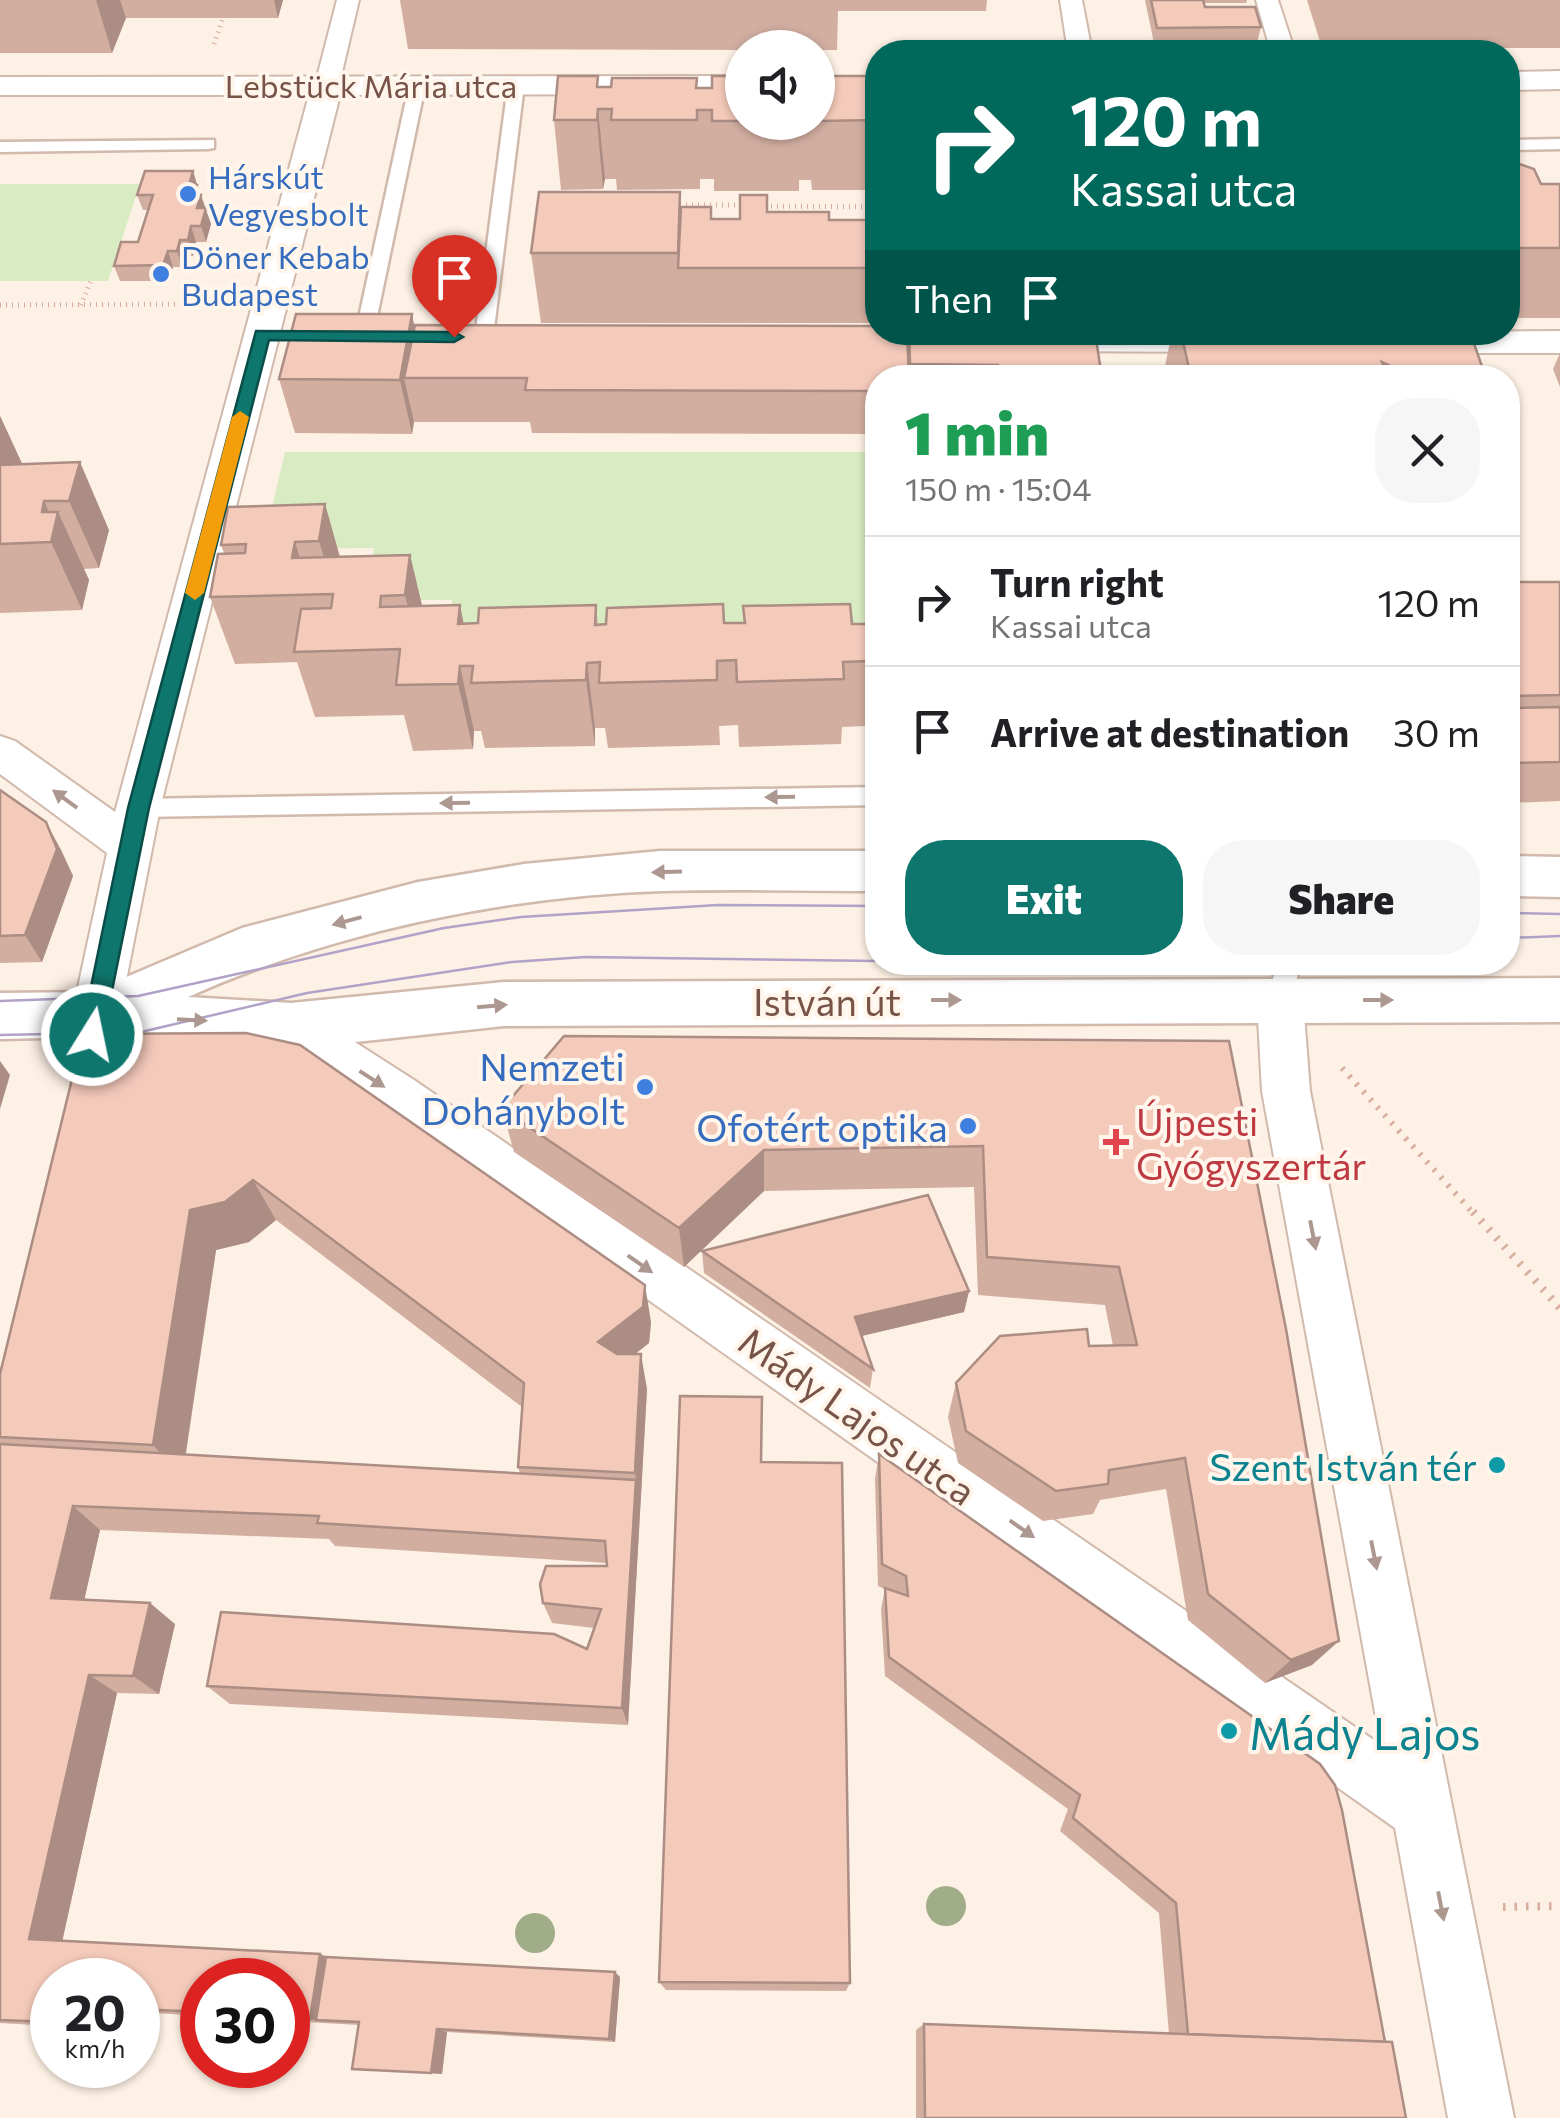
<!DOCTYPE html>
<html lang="en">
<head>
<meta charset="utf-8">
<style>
	body { margin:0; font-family:Commissioner,sans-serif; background:#f6f6f6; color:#202124; height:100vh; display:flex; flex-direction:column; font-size:38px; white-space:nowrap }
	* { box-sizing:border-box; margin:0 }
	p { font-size:32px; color:#757577 }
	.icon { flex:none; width:55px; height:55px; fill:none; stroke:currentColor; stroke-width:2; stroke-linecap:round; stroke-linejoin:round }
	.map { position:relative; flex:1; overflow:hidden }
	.side { position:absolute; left:865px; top:365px; width:655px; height:610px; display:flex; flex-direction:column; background:#fff; border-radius:40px; box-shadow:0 2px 8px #0004 }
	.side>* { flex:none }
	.banner { position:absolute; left:865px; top:40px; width:655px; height:305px; border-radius:40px; box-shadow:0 2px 8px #0004; background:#00695c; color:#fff; overflow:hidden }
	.buttons { position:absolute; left:725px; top:30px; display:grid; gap:20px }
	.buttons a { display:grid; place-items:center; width:110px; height:110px; border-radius:50%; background:#fff; box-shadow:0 2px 8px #0004; font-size:50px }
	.speed { position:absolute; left:30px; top:1958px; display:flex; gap:20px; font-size:50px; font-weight:700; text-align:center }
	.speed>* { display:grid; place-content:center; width:130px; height:130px; border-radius:50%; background:#fff; box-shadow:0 2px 8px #0004; line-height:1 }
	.speed small { font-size:25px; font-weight:400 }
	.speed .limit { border:15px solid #d22; background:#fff; color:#111 }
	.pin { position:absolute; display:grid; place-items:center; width:85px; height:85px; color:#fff; margin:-102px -42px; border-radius:50% 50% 50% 0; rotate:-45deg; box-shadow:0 0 10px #0007 }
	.pin .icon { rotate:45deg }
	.me { position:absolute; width:110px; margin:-55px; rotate:10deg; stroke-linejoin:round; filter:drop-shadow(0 0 8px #0008) }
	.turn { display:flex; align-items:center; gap:35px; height:210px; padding:0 40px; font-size:45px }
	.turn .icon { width:130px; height:130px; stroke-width:2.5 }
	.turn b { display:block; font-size:70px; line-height:85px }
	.then { display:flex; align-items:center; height:95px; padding:0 40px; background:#0003; gap:20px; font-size:38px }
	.round { display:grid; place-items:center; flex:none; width:105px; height:105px; border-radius:40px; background:#f6f6f6 }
	.head { display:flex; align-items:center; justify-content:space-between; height:170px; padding:0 40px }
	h1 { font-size:60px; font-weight:800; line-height:75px; color:#1e9e55 }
	.action { display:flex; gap:20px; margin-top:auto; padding:20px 40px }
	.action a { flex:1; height:115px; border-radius:40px; background:#0f766e; color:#fff; font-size:40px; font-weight:800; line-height:115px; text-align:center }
	.action a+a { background:#f6f6f6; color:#202124 }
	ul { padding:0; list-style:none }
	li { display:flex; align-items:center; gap:30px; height:130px; padding:0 40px; border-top:2px solid #e0e0e0 }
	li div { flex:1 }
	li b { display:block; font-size:38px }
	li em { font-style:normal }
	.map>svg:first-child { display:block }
	.green { fill:#d8ebc2 }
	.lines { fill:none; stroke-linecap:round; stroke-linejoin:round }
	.service-casing { stroke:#d1b9ac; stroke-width:5 }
	.pedestrian-casing { stroke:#d1b9ac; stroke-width:4 }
	.minor-casing { stroke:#d1b9ac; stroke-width:4 }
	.tertiary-casing { stroke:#d1b9ac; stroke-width:5 }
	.path-far2 { stroke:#d9ad9d; stroke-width:5; stroke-dasharray:1 5; stroke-linecap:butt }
	.path-far1 { stroke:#d9ad9d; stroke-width:6; stroke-dasharray:2.5 8; stroke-linecap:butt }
	.path { stroke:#d9ad9d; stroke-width:8; stroke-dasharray:2.5 9; stroke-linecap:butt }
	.service { fill:#fff; fill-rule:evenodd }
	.pedestrian { fill:#fff; fill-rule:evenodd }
	.minor { fill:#fff; fill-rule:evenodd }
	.tertiary { fill:#fff; fill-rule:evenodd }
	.tram { stroke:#b1a2c7; stroke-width:2.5 }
	.tree { fill:#a1ad88 }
	.wall { fill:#d2aea1; fill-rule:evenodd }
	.shaded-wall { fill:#ab8d83 }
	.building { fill:#f4cabb; stroke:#ab8d83; stroke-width:2.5 }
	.oneway { fill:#ad9891 }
	.route { fill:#0f766e; stroke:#0a4d48; stroke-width:2.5 }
	.slow { fill:#f59e0b }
	.shop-dot { fill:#3f7fe0; stroke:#fff5eb; stroke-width:4 }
	.health-dot { fill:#e0444e; stroke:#fff5eb; stroke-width:4 }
	.culture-dot { fill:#0f9aa8; stroke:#fff5eb; stroke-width:4 }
	.labels { text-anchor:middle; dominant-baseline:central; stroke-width:8; stroke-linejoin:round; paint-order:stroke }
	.far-street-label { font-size:32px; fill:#775348; stroke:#fff5eb }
	.far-shop-label { font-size:32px; fill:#366cbe; stroke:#fff5eb; text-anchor:start }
	.street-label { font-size:38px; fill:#775348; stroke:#fff5eb }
	.shop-label { font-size:38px; fill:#366cbe; stroke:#fff5eb; text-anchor:end }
	.health-label { font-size:38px; fill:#be3a42; stroke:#fff5eb; text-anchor:start }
	.culture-label { font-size:38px; fill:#0d838f; stroke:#fff5eb; text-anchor:end }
	.near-culture-label { font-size:45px; fill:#0d838f; stroke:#fff5eb; text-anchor:start }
</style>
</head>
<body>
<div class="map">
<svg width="1560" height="2118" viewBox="0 0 1560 2118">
	<rect width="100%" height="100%" fill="#fdf0e4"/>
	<g class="green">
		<polygon points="0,184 140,184 108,281 0,281"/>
		<polygon points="285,452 877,452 877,647 446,649 452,600 366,600 374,548 262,549"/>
	</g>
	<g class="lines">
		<g class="service-casing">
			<g id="service">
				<polygon points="516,80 524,85 493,337 484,343 475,337 508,85"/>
				<polygon points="417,81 425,86 373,336 364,342 355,336 409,86"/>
				<polygon points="1560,139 1560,149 1508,150 1508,140"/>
				<polygon points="214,140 214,148 208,149 0,152 0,142"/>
				<polygon points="878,787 878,805 138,817 127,808 138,799"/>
				<polygon points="1277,962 1301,962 1289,1008 1271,1008 1268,1001"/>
			</g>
		</g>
		<g class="pedestrian-casing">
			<g id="pedestrian">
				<polygon points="337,0 359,0 339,85 327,92 315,85"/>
				<polygon points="1060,0 1082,0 1092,52 1068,52"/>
				<polygon points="1256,0 1278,0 1295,52 1271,52"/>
			</g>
		</g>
		<g class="minor-casing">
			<g id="minor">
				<polygon points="1560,71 1560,89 1508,90 1508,72"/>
				<polygon points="742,76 742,94 340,95 160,808 112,1052 105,1066 88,1072 71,1066 64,1052 107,853 0,774 0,736 15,741 115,812 309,95 0,95 0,77"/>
				<polygon points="1560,331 1560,353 1410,353 1398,350 1392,342 1404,332"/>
				<polygon points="1017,332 1242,332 1251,341 1245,349 1233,352 1030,351 1018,348 1012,340"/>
				<polygon points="1280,982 1296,987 1303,1001 1310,1091 1514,2118 1448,2118 1395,1828 380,1110 274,1040 268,1026 274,1012 291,1006 308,1012 414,1080 1381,1745 1262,1091 1257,1001 1264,987"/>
			</g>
		</g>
		<g class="tertiary-casing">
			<g id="tertiary">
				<path d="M660 851H878V891C806 891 734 889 663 891 504 896 333 932 188 997L291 1003 504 982 1560 978V1022L504 1026 291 1049 95 1037 0 1039V993L91 992 242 928 418 882 524 864Z"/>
				<polygon points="1508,856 1560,857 1560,897 1508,896"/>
			</g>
		</g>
		<g class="path-far2">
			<polyline points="214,44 223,18"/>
			<polyline points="674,205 746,205"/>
			<polyline points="759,206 878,207"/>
			<polyline points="0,305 219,304"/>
			<polyline points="81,305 91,281"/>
		</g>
		<polyline class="path-far1" points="1342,1068 1475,1215"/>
		<g class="path">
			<polyline points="1473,1212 1560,1308"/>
			<polyline points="1503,1907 1560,1906"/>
		</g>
		<use href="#service" class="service"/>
		<use href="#pedestrian" class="pedestrian"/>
		<use href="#minor" class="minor"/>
		<use href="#tertiary" class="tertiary"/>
		<g class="tram">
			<polyline points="1508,913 1560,914"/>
			<polyline points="1508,938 1560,936"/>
			<polyline points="946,962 1257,962"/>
			<polyline points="0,1001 138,996 444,928 521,917 718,905 878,906"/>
			<polyline points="0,1035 141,1032 307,993 512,962 585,957 878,961"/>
		</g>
	</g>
	<g class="tree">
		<circle cx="946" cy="1906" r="20"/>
		<circle cx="535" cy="1933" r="20"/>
	</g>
	<g class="wall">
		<polygon points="0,0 283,0 278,18 126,18 112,53 0,53"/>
		<polygon points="400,0 987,0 986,11 838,11 837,50 818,50 818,48 742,48 742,50 408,49"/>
		<polygon points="1145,0 1247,0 1246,3 1204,3 1205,7 1261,27 1257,43 1154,43"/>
		<polygon points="1307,0 1560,0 1560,48 1322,48"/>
		<polygon points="742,76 742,122 799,122 799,157 799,122 818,122 818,76 878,76 878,190 812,190 811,180 799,180 799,191 714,191 714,179 700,179 700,189 617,190 616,179 605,179 603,189 561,190 554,120 599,87 697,78 697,88 712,88"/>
		<polygon points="1508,160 1541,184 1560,184 1560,318 1508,318"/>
		<polygon points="193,171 200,195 211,224 206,242 196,242 193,256 185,256 182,267 173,267 168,281 120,281 114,266 138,242 148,210 143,210 137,195"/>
		<polygon points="680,192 681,207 711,219 740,219 767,212 829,220 878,220 878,323 541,323 531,253"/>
		<polygon points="415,325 878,326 1102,378 878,378 878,434 532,433 530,422 414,422 412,434 295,433 279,379"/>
		<polygon points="1172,332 1470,332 1486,378 1167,378 1165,366"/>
		<polygon points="1560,353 1560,387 1553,369"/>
		<polygon points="0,416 22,464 109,530 99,568 84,569 89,580 82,610 0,613"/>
		<polygon points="325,504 340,557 410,555 422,606 460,605 463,624 478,623 596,605 598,625 744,623 743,606 852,624 866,624 868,606 878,605 878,747 867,747 865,726 842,727 841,744 739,747 738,725 719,726 720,745 608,748 605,728 595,728 595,746 485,748 481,731 474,731 473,749 413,751 404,715 315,717 297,662 235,664 210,597 224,553 221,545"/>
		<polygon points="1508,582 1560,582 1560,801 1508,803"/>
		<polygon points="0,790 61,850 73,876 42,962 0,963"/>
		<path d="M83 1034 651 1322 649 1343 635 1354 647 1389 628 1725 230 1704 207 1686 587 1649 594 1628 552 1623 543 1603 607 1566V1563L335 1546 329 1539 100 1530 84 1600 175 1624 159 1694 117 1693 62 1941 320 1954 326 1957 620 1977 615 2042 447 2032 442 2074 352 2069 359 2025 288 2021V1980H202V2016L138 2012V1980H52V2026L0 2023V1374ZM276 1220 522 1407 518 1467 520 1473 186 1454 216 1250 249 1242Z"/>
		<polygon points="1229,1041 1312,1665 1265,1683 1188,1620 1166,1489 1100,1500 1093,1514 1043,1521 958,1463 948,1417 956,1383 1089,1346 1113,1346 1105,1305 978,1295 974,1187 764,1191 684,1267 514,1152 502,1109"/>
		<polygon points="702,1251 969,1291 964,1312 861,1336 873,1369 870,1388 704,1273"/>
		<polygon points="879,1454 1385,2042 1406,2118 916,2118 916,2030 924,2024 1169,2034 1159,1913 1060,1831 1068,1809 885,1676 881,1609 885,1589 878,1586 875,1479"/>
		<polygon points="762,1462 850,1983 846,1991 666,1990 659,1982"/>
	</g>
	<g class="shaded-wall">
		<polygon points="96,0 120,0 126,18 112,53"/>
		<polygon points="274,0 283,0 278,18"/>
		<polygon points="598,109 605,179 603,189 597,120"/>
		<polygon points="193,171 201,198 201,195 211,224 206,242 189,185"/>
		<polygon points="191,226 196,242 193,256 188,240"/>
		<polygon points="180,240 185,256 182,267 177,251"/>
		<polygon points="168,251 173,267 168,281 163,265"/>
		<polygon points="412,314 423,369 404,378 414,422 412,434 400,380"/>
		<polygon points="0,416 32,485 0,474"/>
		<polygon points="80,462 109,530 99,568 69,501"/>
		<polygon points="44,501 55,525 58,512 89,580 82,610 51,542 42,512"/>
		<polygon points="325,504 344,572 339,608 319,541"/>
		<polygon points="295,542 311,595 292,558"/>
		<polygon points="410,555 426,622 422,662 405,595"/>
		<polygon points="460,605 472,666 458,624"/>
		<polygon points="587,663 595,728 595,746 586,680"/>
		<polygon points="460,666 474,731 473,749 458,684"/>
		<polygon points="46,822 61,850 73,876 42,962 25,935"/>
		<polygon points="0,1061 10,1075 0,1109"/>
		<polygon points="764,1150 764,1191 684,1267 679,1228"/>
		<polygon points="253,1180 276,1220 249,1242 216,1250 182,1477 153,1445 190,1210"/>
		<polygon points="645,1285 651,1322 649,1343 606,1377 598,1342"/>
		<polygon points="969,1291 964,1312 853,1338 855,1317"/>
		<polygon points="641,1354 647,1389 628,1725 622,1708 636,1480 635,1473"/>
		<polygon points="73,1506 100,1530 80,1619 51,1598"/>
		<polygon points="150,1603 175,1624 159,1694 133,1676"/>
		<polygon points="1339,1641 1312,1665 1265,1683 1291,1660"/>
		<polygon points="89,1675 117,1693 61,1947 29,1939"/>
		<polygon points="320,1954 340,1962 316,2020 310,2019"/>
		<polygon points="615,1972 620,1977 615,2042 609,2039"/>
		<polygon points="437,2029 447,2032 442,2074 431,2073"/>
	</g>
	<g class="building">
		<polygon points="1151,0 1203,0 1205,7 1255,7 1261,27 1157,28"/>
		<polygon points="558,76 598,76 597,87 611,87 612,78 697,78 696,88 712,88 712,76 742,76 742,121 712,121 712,110 697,110 697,120 611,120 612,109 598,109 597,120 554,120"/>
		<polygon points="818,76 878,76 878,120 818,121"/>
		<polygon points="1508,160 1534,169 1541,184 1560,184 1560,248 1510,248 1508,242"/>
		<polygon points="145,171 193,171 189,185 197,185 194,195 201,195 197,208 206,208 201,226 191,226 188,240 180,240 177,251 168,251 163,265 114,266 121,242 138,242 153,195 137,195"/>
		<polygon points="539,192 680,192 678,253 531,253"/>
		<polygon points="740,195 767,195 767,212 829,212 829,220 878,220 878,268 678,268 681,207 711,207 711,219 740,219"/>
		<polygon points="296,314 412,314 400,380 279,379"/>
		<polygon points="415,325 878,326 878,332 907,332 909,378 878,378 878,391 525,390 527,378 404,378"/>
		<polygon points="909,332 1095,332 1102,378 1000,378 998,365 910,364"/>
		<polygon points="1181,332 1470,332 1486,378 1395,378 1394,374 1405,373 1382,362 1386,372 1278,372 1280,378 1191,378"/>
		<polygon points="80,462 69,501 44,501 42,512 58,512 51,542 0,544 0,465"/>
		<polygon points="325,504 319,541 295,542 292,558 410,555 405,595 381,596 380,607 460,605 458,624 478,623 479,608 596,605 595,625 606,624 607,608 723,604 724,623 745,623 743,606 850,604 852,624 869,624 868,606 878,605 878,682 871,682 869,661 843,662 844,679 737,682 736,660 717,661 717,680 599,683 600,662 587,663 586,680 471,683 473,666 460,666 458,684 396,685 400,649 294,652 301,609 331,608 333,594 210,597 218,554 245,553 246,544 221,545 228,507"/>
		<polygon points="1508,582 1560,582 1560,695 1508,696"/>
		<polygon points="1560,707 1560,762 1508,763 1508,708"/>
		<polygon points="0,790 46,822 57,849 25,935 0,936"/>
		<polygon points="246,1033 300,1045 645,1285 643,1307 598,1342 617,1354 641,1354 635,1473 518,1467 524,1383 253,1180 225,1202 190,1210 153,1445 0,1437 0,1374 83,1034"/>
		<polygon points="564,1036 1229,1041 1286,1329 1339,1641 1291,1660 1208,1594 1185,1458 1109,1470 1108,1484 1056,1491 966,1431 956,1383 1000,1336 1087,1329 1089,1346 1137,1345 1119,1267 987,1257 983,1146 764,1150 679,1228 502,1109"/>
		<polygon points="928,1195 969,1291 855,1317 873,1369 702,1251"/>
		<polygon points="680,1396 762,1397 761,1462 842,1463 850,1983 659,1982"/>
		<polygon points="0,1444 636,1480 622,1708 207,1686 221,1612 554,1634 587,1649 601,1609 543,1603 540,1584 546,1566 607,1566 605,1541 317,1523 319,1516 73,1506 51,1598 150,1603 133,1676 89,1675 29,1939 320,1954 310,2019 288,2018 288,1980 202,1980 202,2012 138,2009 138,1980 52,1980 52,2022 0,2020"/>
		<polygon points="879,1454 1320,1764 1335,1785 1342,1810 1385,2042 1188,2034 1176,1903 1073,1818 1080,1795 889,1657 885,1588 908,1596 906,1576 882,1564"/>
		<polygon points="326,1957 615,1972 609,2039 437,2029 431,2073 352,2069 359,2022 316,2020"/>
		<polygon points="924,2024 1392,2042 1406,2118 925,2118"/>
	</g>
	<defs><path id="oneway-solid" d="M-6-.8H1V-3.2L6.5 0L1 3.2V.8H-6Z" transform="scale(2.5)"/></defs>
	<g class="oneway">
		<use href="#oneway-solid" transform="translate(780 797) rotate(179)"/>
		<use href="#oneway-solid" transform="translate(65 799) rotate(-144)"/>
		<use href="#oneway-solid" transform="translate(455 803) rotate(179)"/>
		<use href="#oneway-solid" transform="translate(667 872) rotate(178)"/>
		<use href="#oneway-solid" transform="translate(347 921) rotate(165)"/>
		<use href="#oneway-solid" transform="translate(946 1000)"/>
		<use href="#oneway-solid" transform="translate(1378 1000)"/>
		<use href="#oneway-solid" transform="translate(492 1006) rotate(-5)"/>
		<use href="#oneway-solid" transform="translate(192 1020) rotate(3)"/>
		<use href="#oneway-solid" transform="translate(372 1079) rotate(33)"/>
		<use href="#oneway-solid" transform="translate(1313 1235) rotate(79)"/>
		<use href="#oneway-solid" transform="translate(640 1264) rotate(35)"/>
		<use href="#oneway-solid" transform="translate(1022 1529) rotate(35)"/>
		<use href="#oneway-solid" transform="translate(1374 1555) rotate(79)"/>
		<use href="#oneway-solid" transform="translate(1441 1906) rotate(79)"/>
	</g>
	<polygon class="route" points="256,331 454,332 463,337 454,342 269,340 149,808 103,1035 92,1044 81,1035 128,808"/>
	<polygon class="slow" points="240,411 249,417 204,593 195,600 185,593 232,417"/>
	<g class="shop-dot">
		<circle cx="188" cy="194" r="10"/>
		<circle cx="161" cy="274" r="10"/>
		<circle cx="645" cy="1087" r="10"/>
		<circle cx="968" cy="1126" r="10"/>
	</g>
	<path class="health-dot" d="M1111 1127h10v10h10v10h-10v10h-10v-10h-10v-10h10z"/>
	<g class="culture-dot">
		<circle cx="1497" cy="1465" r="10"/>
		<circle cx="1229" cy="1731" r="10"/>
	</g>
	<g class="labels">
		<g class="far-street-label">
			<text x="371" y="85">Lebstück Mária utca</text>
		</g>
		<g class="far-shop-label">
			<text x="208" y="176">Hárskút<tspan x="208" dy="37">Vegyesbolt</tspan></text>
			<text x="181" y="256">Döner Kebab<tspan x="181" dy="37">Budapest</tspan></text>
		</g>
		<g class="street-label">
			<text x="827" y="1000">István út</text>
			<text transform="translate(858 1415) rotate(35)">Mády Lajos utca</text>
		</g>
		<g class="shop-label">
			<text x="625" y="1065">Nemzeti<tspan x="625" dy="44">Dohánybolt</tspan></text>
			<text x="948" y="1126">Ofotért optika</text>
		</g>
		<g class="health-label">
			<text x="1136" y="1120">Újpesti<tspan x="1136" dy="44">Gyógyszertár</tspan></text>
		</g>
		<g class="culture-label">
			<text x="1477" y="1465">Szent István tér</text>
		</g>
		<g class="near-culture-label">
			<text x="1249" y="1731">Mády Lajos</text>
		</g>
	</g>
</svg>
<div class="buttons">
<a><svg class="icon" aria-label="sound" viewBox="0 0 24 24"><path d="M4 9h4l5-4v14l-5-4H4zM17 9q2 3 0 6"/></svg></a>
</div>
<div class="speed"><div>20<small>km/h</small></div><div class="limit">30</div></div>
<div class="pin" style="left:454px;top:337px;background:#d93025"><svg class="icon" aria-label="arrive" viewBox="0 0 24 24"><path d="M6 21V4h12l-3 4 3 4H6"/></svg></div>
<svg class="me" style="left:92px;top:1035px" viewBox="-20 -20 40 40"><circle r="17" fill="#0f766e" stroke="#fff" stroke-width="3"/><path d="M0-11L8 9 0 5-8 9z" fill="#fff"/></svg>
<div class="banner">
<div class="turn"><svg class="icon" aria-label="right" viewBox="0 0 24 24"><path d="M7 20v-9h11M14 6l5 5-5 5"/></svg><div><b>120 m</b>Kassai utca</div></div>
<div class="then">Then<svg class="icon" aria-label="arrive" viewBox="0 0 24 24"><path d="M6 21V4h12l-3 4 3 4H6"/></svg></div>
</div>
<section class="side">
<div class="head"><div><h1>1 min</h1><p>150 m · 15:04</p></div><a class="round"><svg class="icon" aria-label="close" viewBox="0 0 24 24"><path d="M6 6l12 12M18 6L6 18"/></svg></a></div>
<ul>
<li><svg class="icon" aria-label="right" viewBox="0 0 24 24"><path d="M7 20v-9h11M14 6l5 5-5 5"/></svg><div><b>Turn right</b><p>Kassai utca</p></div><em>120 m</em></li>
<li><svg class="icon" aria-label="arrive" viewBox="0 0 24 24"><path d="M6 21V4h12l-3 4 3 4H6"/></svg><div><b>Arrive at destination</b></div><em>30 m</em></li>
</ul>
<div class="action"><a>Exit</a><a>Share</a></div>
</section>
</div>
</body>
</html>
